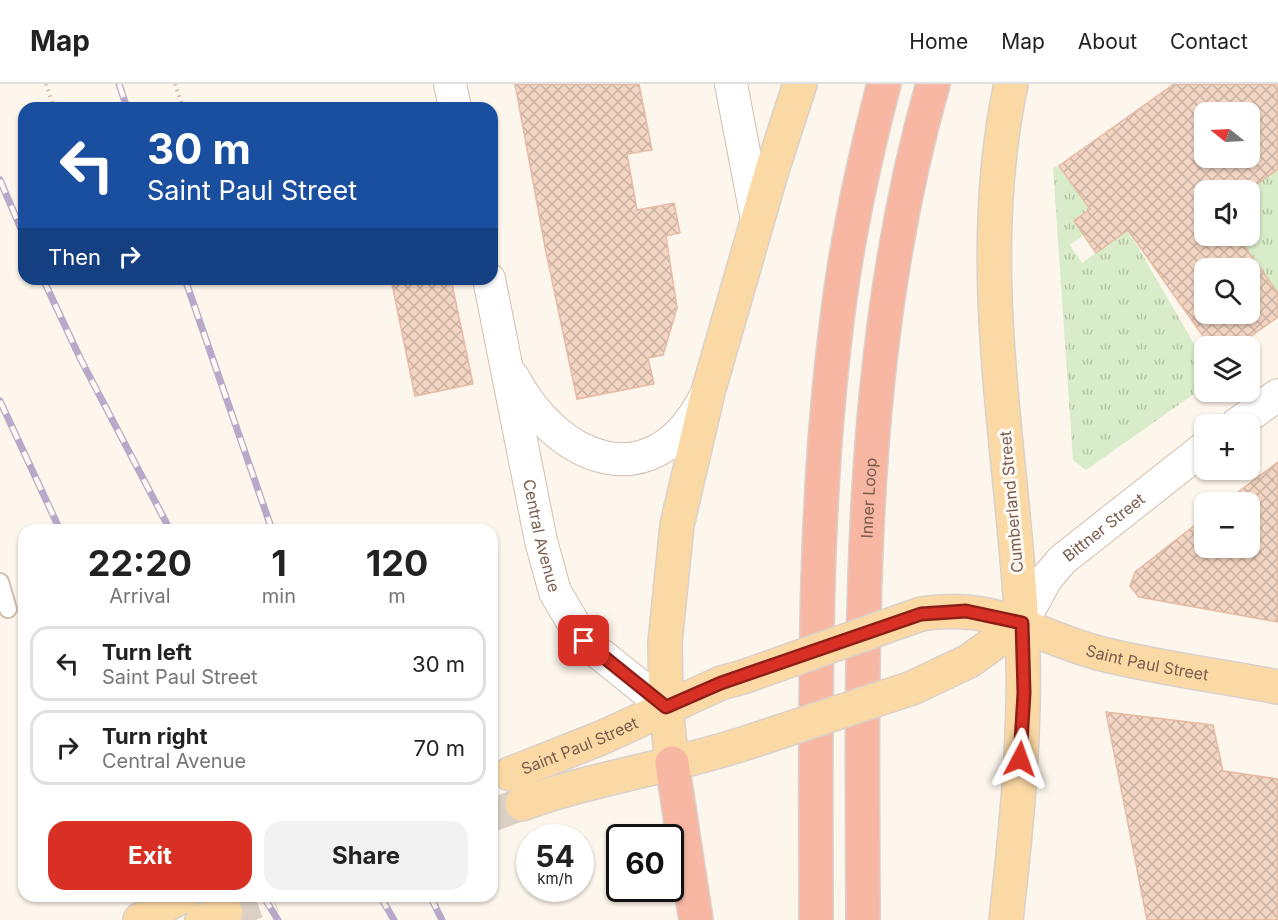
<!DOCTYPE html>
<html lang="en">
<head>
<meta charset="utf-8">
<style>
	body { margin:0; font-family:Inter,sans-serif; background:#f2f2f2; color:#222; height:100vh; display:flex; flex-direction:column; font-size:22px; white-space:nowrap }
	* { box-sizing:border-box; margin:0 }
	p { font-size:20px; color:#767676 }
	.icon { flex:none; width:33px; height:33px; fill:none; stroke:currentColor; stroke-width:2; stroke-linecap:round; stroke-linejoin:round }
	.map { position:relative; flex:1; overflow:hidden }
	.details { position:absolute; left:18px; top:440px; width:480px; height:378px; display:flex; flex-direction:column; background:#fff; border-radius:18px; box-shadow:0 2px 4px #0004 }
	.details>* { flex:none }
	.guide { position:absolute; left:18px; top:18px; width:480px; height:183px; border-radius:18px; box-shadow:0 2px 4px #0004; background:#1a4fa0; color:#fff; overflow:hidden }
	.needle { width:39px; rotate:288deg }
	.controls { position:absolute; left:1194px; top:18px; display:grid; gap:12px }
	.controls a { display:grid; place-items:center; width:66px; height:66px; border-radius:12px; background:#fff; box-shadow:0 2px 4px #0004; font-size:30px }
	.speed { position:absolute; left:516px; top:740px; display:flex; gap:12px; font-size:30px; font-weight:700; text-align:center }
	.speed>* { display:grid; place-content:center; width:78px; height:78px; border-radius:50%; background:#fff; box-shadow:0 2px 4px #0004; line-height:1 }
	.speed small { font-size:15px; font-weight:400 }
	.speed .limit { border:3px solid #111; border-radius:9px; background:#fff; color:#111 }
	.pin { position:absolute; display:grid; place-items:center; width:51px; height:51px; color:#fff; margin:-26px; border-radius:12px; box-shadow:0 3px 9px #0006 }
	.me { position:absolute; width:66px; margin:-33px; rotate:4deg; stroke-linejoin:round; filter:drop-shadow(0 0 4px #0008) }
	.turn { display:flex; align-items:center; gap:21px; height:126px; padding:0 30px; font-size:27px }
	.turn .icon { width:78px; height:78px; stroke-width:2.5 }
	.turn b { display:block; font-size:42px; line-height:51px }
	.then { display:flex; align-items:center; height:57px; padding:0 30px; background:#0003; gap:12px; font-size:22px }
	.eta { display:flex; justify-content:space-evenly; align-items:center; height:102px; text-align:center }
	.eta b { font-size:36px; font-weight:700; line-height:42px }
	.cta { display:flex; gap:12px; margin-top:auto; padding:12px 30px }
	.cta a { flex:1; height:69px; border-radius:18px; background:#d93025; color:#fff; font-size:24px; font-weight:700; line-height:69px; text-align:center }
	.cta a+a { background:#f2f2f2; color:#222 }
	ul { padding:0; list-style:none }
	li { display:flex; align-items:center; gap:18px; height:75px; margin:0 12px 9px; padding:0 18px; border:3px solid #e0e0e0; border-radius:18px }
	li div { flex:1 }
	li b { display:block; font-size:22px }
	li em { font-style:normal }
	header { display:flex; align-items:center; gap:36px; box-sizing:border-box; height:84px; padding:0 30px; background:#fff; border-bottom:2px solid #e0e0e0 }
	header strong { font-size:28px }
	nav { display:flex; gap:33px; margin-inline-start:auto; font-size:21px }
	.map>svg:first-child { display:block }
	.grass { fill:url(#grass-tufts) }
	.building { fill:url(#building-cross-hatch); stroke:#e6bba3; stroke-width:1.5; fill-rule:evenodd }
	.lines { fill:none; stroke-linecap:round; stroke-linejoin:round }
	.primary-tunnel { stroke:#dcd0c4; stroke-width:33; stroke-dasharray:33 16; stroke-linecap:butt }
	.service-casing { stroke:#d1beb0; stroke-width:20 }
	.minor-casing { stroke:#d1beb0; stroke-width:34 }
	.primary-casing { stroke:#dad1cd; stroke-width:36 }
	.motorway-casing { stroke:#dad1cd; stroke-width:36 }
	.path { stroke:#d9b8a5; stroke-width:4; stroke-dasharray:1.5 4.5; stroke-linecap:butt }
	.service { stroke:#fff; stroke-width:16 }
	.minor { stroke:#fff; stroke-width:32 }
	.primary { stroke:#fbd9a5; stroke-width:33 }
	.motorway { stroke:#f7b7a3; stroke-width:33 }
	.rail-casing { stroke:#b9a8c9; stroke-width:7 }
	.rail { stroke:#fffaf3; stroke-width:4.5; stroke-dasharray:14; stroke-linecap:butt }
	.primary-bridge-casing { stroke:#dad1cd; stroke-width:36; stroke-linecap:butt }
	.primary-bridge { stroke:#fbd9a5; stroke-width:33 }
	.route-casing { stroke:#8d1f18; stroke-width:15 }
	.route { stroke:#d93025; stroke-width:10 }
	.labels { text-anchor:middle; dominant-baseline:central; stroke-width:6; stroke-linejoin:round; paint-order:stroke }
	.street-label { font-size:16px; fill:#7a5c4d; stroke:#fffaf3 }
</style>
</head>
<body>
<header>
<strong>Map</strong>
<nav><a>Home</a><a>Map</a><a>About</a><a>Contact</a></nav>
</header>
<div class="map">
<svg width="1278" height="836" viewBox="0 0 1278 836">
	<defs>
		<pattern id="grass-tufts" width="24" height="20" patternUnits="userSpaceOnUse" patternTransform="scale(1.5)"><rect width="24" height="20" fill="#d8ecc9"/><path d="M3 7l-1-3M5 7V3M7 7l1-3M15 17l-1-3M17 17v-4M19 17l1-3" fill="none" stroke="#b4c2a5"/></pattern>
		<pattern id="building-cross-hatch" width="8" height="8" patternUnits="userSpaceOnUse" patternTransform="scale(1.5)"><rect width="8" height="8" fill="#f3d5c3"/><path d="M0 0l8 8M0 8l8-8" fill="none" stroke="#cab0a1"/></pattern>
	</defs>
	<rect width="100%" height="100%" fill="#fdf6ec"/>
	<g class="grass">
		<polygon points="1059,82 1090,125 1074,137 1084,151 1070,161 1082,179 1128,146 1204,277 1204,303 1086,386 1073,376 1053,84"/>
		<polygon points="1278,85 1278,209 1237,152 1250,152 1249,106"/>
	</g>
	<g class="building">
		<polygon points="515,0 639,0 652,66 627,70 637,126 674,119 680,149 666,152 677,224 663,271 648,274 654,300 577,315 546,168"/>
		<path d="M1174 0H1278V85L1249 106H1204V152H1237L1278 209V233L1237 262H1210L1128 146 1096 169 1074 137 1090 125 1059 82ZM1204 28H1250V74H1204ZM1204 184H1250V230H1204Z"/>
		<polygon points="391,195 451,195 473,300 415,312"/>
		<polygon points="1278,378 1278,538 1139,513 1130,502 1135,488 1204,434 1204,464 1250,464 1250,418 1225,418"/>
		<polygon points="1106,628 1213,641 1223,687 1278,695 1278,836 1147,836"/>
	</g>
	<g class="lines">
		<g class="primary-tunnel">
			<polyline points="492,731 522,720"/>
			<polyline points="226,829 273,812"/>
		</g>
		<g class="service-casing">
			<polyline id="service" points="0,498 8,525"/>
		</g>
		<g class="minor-casing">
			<g id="minor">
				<polyline points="450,0 455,24"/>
				<polyline points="731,0 757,136"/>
				<path id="s1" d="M489 195 541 457 555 508 584 557 666 623"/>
				<path d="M513 293C557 377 651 416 704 315"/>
				<polyline points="1237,340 1278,311"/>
				<path id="s2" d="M1022 539 1046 495 1062 476 1204 364"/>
			</g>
		</g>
		<g class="primary-casing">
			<g id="primary">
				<path id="s3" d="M921 530C998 518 1032 552 1102 570 1159 584 1220 592 1278 603"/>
				<polyline points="912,604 969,577 1022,539"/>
				<polyline points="672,679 666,623 665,558 677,441 708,308 772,86 800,0"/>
				<path id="s4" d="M510 690 601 654 721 599 743 593"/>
				<path d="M522 720C596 693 674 683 749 658"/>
				<polyline points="140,836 182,812"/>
				<polyline points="202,836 226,829"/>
				<path d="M1006 836C1017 739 1027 640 1022 542 1012 359 972 183 1011 0"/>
			</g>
		</g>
		<g class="motorway-casing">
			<g id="motorway">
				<polyline points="672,679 696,836"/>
				<path d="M816 836C816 619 811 400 844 186 854 123 868 61 884 0"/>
				<path id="s5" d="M863 836C862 556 855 272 933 0"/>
			</g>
		</g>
		<g class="path">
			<polyline points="46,0 54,24"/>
			<polyline points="175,0 183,24"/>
		</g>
		<use href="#service" class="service"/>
		<use href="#minor" class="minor"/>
		<use href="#primary" class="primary"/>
		<use href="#motorway" class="motorway"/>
		<g class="rail-casing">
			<g id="rail">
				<polyline points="119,0 127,24"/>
				<polyline points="0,96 24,152"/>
				<polyline points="43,195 81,276 170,446"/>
				<polyline points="185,195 272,446"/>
				<polyline points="0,317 60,446"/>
				<polyline points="263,812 278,836"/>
				<polyline points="380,812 394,836"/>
				<polyline points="430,812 442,836"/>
			</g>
		</g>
		<use href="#rail" class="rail"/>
		<g class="primary-bridge-casing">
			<g id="primary-bridge">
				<polyline points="743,593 921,530"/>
				<polyline points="749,658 912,604"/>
			</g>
		</g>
		<use href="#primary-bridge" class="primary-bridge"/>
	</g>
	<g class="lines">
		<g class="route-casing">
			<polyline id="route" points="584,557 666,623 721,599 921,530 966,527 1022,539 1024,609 1020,675"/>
		</g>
		<use href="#route" class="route"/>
	</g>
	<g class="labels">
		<g class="street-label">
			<text stroke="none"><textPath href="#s5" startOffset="422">Inner Loop</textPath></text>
			<text transform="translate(1011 418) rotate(-95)">Cumberland Street</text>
			<text stroke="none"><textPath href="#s2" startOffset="128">Bittner Street</textPath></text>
			<text stroke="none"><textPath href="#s1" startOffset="262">Central Avenue</textPath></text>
			<text stroke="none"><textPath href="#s3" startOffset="234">Saint Paul Street</textPath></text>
			<text stroke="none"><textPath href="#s4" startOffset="75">Saint Paul Street</textPath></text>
		</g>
	</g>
</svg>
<div class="controls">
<a><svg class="needle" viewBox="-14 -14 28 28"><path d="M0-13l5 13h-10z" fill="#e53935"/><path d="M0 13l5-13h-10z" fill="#767676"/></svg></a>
<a><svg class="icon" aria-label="sound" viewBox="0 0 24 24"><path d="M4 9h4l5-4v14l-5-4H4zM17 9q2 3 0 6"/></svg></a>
<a><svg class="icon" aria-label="search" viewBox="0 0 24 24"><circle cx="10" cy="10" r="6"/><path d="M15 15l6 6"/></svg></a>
<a><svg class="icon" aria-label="layers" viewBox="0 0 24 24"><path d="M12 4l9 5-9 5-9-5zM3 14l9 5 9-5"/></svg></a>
<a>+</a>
<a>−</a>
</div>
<div class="speed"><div>54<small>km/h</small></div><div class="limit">60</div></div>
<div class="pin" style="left:584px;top:557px;background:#d93025"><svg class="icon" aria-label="arrive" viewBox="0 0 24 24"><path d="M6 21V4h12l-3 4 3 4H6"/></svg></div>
<svg class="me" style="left:1020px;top:675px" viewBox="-20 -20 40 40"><path d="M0-17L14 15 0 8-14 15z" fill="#d93025" stroke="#fff" stroke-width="4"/></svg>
<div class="guide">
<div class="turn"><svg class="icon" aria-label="left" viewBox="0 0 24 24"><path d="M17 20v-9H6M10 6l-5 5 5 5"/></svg><div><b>30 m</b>Saint Paul Street</div></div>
<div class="then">Then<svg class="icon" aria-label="right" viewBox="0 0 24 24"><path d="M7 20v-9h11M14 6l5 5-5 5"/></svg></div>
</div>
<section class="details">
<div class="eta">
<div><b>22:20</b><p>Arrival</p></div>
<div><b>1</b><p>min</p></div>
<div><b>120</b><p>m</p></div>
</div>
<ul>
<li><svg class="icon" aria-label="left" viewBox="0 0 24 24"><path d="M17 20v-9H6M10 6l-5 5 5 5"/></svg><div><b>Turn left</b><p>Saint Paul Street</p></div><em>30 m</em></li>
<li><svg class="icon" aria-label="right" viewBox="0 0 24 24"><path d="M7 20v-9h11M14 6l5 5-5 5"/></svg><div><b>Turn right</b><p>Central Avenue</p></div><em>70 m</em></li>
</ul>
<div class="cta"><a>Exit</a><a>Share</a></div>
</section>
</div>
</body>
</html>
